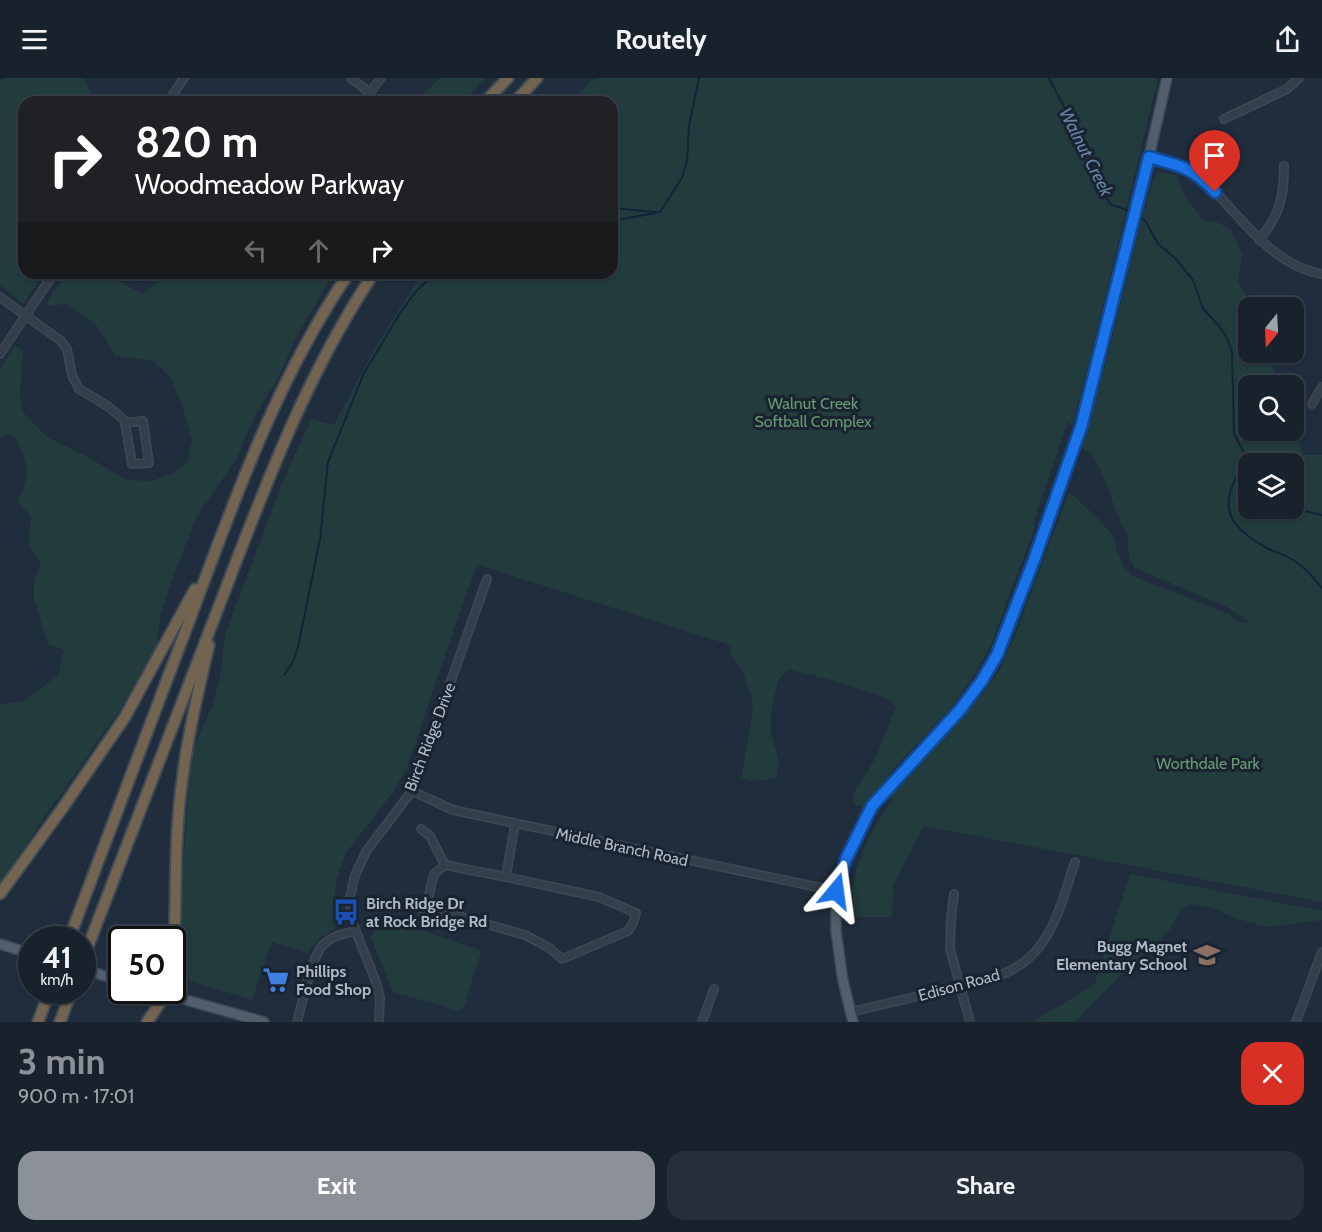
<!DOCTYPE html>
<html lang="en">
<head>
<meta charset="utf-8">
<style>
	body { margin:0; font-family:Cabin,sans-serif; background:#252f39; color:#f1f3f6; height:100vh; display:flex; flex-direction:column; font-size:22px; white-space:nowrap }
	* { box-sizing:border-box; margin:0 }
	p { font-size:20px; color:#9fa4aa }
	.icon { flex:none; width:33px; height:33px; fill:none; stroke:currentColor; stroke-width:2; stroke-linecap:round; stroke-linejoin:round }
	.map { position:relative; height:944px; overflow:hidden }
	.sheet { display:flex; flex-direction:column; background:#18222d; flex:1 }
	.sheet>* { flex:none }
	.hud { position:absolute; left:18px; top:18px; width:600px; height:183px; border-radius:18px; box-shadow:0 2px 4px #0004,0 0 0 2px #363f49; background:#202124; color:#fff; overflow:hidden }
	.needle { width:39px; rotate:198deg }
	.fabs { position:absolute; left:1238px; top:219px; display:grid; gap:12px }
	.fabs a { display:grid; place-items:center; width:66px; height:66px; border-radius:12px; background:#18222d; box-shadow:0 2px 4px #0004,0 0 0 2px #363f49; font-size:30px }
	.speed { position:absolute; left:18px; top:848px; display:flex; gap:12px; font-size:30px; font-weight:700; text-align:center }
	.speed>* { display:grid; place-content:center; width:78px; height:78px; border-radius:50%; background:#18222d; box-shadow:0 2px 4px #0004,0 0 0 2px #363f49; line-height:1 }
	.speed small { font-size:15px; font-weight:400 }
	.speed .limit { border:3px solid #111; border-radius:9px; background:#fff; color:#111 }
	.pin { position:absolute; display:grid; place-items:center; width:51px; height:51px; color:#fff; margin:-62px -26px; border-radius:50% 50% 50% 0; rotate:-45deg; box-shadow:0 0 6px #0007 }
	.pin .icon { rotate:45deg }
	.me { position:absolute; width:66px; margin:-33px; rotate:16deg; stroke-linejoin:round; filter:drop-shadow(0 0 4px #0008) }
	.turn { display:flex; align-items:center; gap:21px; height:126px; padding:0 18px; font-size:27px }
	.turn .icon { width:78px; height:78px; stroke-width:2.5 }
	.turn b { display:block; font-size:42px; line-height:51px }
	.lanes { display:flex; align-items:center; height:57px; padding:0 18px; background:#0003; justify-content:center; gap:30px; direction:ltr }
	.lanes .off { opacity:.35 }
	.round { display:grid; place-items:center; flex:none; width:63px; height:63px; border-radius:18px; background:#252f39 }
	.overview { display:flex; align-items:center; justify-content:space-between; height:102px; padding:0 18px }
	h1 { font-size:36px; font-weight:800; line-height:45px; color:#8c9099 }
	.cta { display:flex; gap:12px; margin-top:auto; padding:12px 18px }
	.cta a { flex:1; height:69px; border-radius:18px; background:#8c9099; color:#fff; font-size:24px; font-weight:800; line-height:69px; text-align:center }
	.cta a+a { background:#252f39; color:#f1f3f6 }
	header { display:flex; justify-content:space-between; align-items:center; height:78px; padding:0 18px; background:#18222d; font-size:27px; font-weight:800 }
	.map>svg:first-child { display:block }
	.green { fill:#223b3d; fill-rule:evenodd }
	.lines { fill:none; stroke-linecap:round; stroke-linejoin:round }
	.stream { stroke:#13243a; stroke-width:2 }
	.minor-casing { stroke:#3e4855; stroke-width:10 }
	.major-casing { stroke:#3e4855; stroke-width:12 }
	.highway-casing { stroke:#3f4a57; stroke-width:14 }
	.minor { stroke:#343f4c; stroke-width:7 }
	.major { stroke:#525e6c; stroke-width:9 }
	.highway { stroke:#726451; stroke-width:10 }
	.route-casing { stroke:#114b97; stroke-width:15 }
	.route { stroke:#1a73e8; stroke-width:10 }
	.labels { text-anchor:middle; dominant-baseline:central; stroke-width:6; stroke-linejoin:round; paint-order:stroke }
	.park-label { font-size:16px; fill:#659b6f; stroke:#1a2431 }
	.street-label { font-size:16px; fill:#afbac8; stroke:#1a2431 }
	.poi-label { font-size:16px; font-weight:bold; fill:#afbac8; stroke:#1a2431; text-anchor:start }
	.water-label { font-size:18px; font-style:italic; fill:#6685a9; stroke:#1a2431 }
</style>
</head>
<body>
<header><svg class="icon" aria-label="menu" viewBox="0 0 24 24"><path d="M4 6h16M4 12h16M4 18h16"/></svg>Routely<svg class="icon" aria-label="share" viewBox="0 0 24 24"><path d="M12 15V3M7 8l5-5 5 5M5 13v7h14v-7"/></svg></header>
<div class="map">
<svg width="1322" height="944" viewBox="0 0 1322 944">
	<rect width="100%" height="100%" fill="#202d3c"/>
	<g class="green">
		<polygon points="3,0 87,0 85,3 93,19 104,24 24,24 24,195 44,195 23,226 0,207 0,4"/>
		<polygon points="440,0 485,0 463,24 415,24"/>
		<polygon points="595,0 1158,0 1089,285 1072,348 1068,343 1033,446 1035,449 991,567 972,600 951,630 894,690 866,728 856,728 852,717 875,681 896,629 891,622 831,602 788,591 778,603 771,634 771,656 779,683 776,700 754,703 741,700 753,631 751,617 742,592 730,576 730,567 478,487 466,516 406,692 393,714 346,775 337,800 334,823 337,850 321,859 307,875 272,864 252,922 190,903 180,891 178,863 191,675 211,631 220,600 225,557 282,405 311,341 334,347 376,268 422,195 612,195 612,24 569,24"/>
		<path d="M1157 94 1177 97 1182 113 1203 142 1219 145 1231 152 1242 176 1238 203 1252 229 1248 230V274L1267 275 1280 307 1248 308V352H1293V344L1303 377H1322V824L924 748 894 806 892 839H849C850 797 866 755 893 723L890 717 978 621 999 593 1015 558 1069 414 1101 443 1115 461 1116 470 1124 489 1133 498 1229 536 1239 545 1249 544 1227 529 1135 490 1129 480 1127 457 1116 433 1105 402 1093 378 1082 370 1109 273 1137 157 1153 102ZM1248 386H1293V430H1248Z"/>
		<path d="M68 195H105L142 216 168 195H333L295 262 278 300 254 340 237 380 197 438 171 504 160 539 157 567 136 609 46 737 0 807V626L23 623 58 597 64 572 48 566 34 521V503L41 484C25 467 29 461 31 439L17 422C32 396 27 387 17 362L7 356 0 360V291L15 267 23 273 20 316 23 334 47 359 90 380 126 402 151 403 174 395 187 384 192 362 180 322 171 300 154 283 116 278 96 247 67 226 46 228 52 215Z"/>
		<polygon points="1130,796 1322,833 1322,842 1267,849 1234,840 1214,830 1191,826 1181,831 1171,850 1157,867 1137,881 1074,944 1032,944 1094,907"/>
		<polygon points="400,845 477,871 481,874 464,929 459,933 393,914 371,860 374,851 381,848"/>
	</g>
	<g class="lines">
		<g class="stream">
			<polyline points="1049,0 1077,54 1108,123 1112,127 1133,134"/>
			<polyline points="612,130 655,134"/>
			<polyline points="1138,137 1146,144 1158,166 1175,180 1193,202 1203,231 1219,248 1227,260 1232,274 1234,356 1250,386"/>
			<polyline points="612,143 660,134 682,100 687,82 689,48 699,0"/>
			<path d="M1247 382C1218 423 1222 446 1267 470 1277 475 1288 478 1296 484 1307 491 1314 501 1322 510"/>
			<polyline points="1291,430 1322,437"/>
			<polyline points="284,597 293,584 298,569 320,461 328,384 363,297 400,235 417,212 435,195"/>
		</g>
		<g class="minor-casing">
			<g id="minor">
				<polyline points="351,0 370,15"/>
				<polyline points="168,24 184,0"/>
				<polyline points="363,24 381,0"/>
				<polyline points="1224,41 1287,11 1299,0"/>
				<path d="M1149 79C1167 84 1187 87 1201 98 1208 104 1214 112 1220 119 1250 151 1277 188 1322 196"/>
				<path d="M1259 162C1280 137 1284 119 1284 88"/>
				<polyline points="0,219 61,263 67,271 72,297 79,311 109,329 124,342 125,345 132,386 149,385 143,343 125,345"/>
				<polyline points="0,276 54,195"/>
				<polyline points="1312,326 1322,309"/>
				<polyline points="412,713 453,732 836,813"/>
				<polyline points="421,751 430,758 445,787"/>
				<polyline points="506,799 599,819 636,835 633,845 628,853 562,881 548,869 525,857 426,829 434,796 445,787 506,799 515,746"/>
				<polyline points="954,816 951,840 950,871 970,944"/>
				<polyline points="421,844 426,829"/>
				<path d="M850 934C879 927 907 921 936 914 967 906 1006 902 1030 879 1056 855 1064 816 1075 784"/>
				<path d="M297 944C302 926 311 881 322 868 331 858 343 856 356 853"/>
				<polyline points="379,944 380,919 376,904 351,841 350,819 355,797 367,772 412,713 487,501"/>
				<polyline points="702,944 714,911"/>
				<polyline points="1296,944 1322,874"/>
			</g>
		</g>
		<g class="major-casing">
			<g id="major">
				<polyline points="0,866 32,876"/>
				<polyline points="82,891 122,903"/>
				<polyline points="151,912 264,944"/>
				<polyline points="853,944 843,903 836,854 836,813 846,781 872,728 959,633 981,604 997,577 1011,545 1081,349 1149,79 1167,0"/>
			</g>
		</g>
		<g class="highway-casing">
			<g id="highway">
				<polyline points="485,24 508,0"/>
				<polyline points="515,24 537,0"/>
				<polyline points="0,816 64,728 125,639 195,511"/>
				<path d="M69 861C110 755 150 648 190 541 234 423 277 300 349 195"/>
				<path d="M82 884C129 761 176 638 224 515 266 406 308 293 374 195"/>
				<path d="M172 905C177 852 174 798 178 744 182 683 195 626 209 567"/>
				<polyline points="38,944 50,912"/>
				<polyline points="60,944 72,912"/>
				<polyline points="147,944 169,912"/>
			</g>
		</g>
		<use href="#minor" class="minor"/>
		<use href="#major" class="major"/>
		<use href="#highway" class="highway"/>
	</g>
	<g class="lines">
		<g class="route-casing">
			<path id="route" d="M836 813 846 781 872 728 959 633 981 604 997 577 1034 482 1081 349 1149 79C1180 88 1193 89 1215 114"/>
		</g>
		<use href="#route" class="route"/>
	</g>
	<defs>
		<g id="bus-bare" transform="scale(2.07)"><path d="M-5-6H5V4H4V6H2V4H-2V6H-4V4H-5ZM-3.5-4V0h7V-4ZM-3.5 1.2v1.5H-2V1.2ZM2 1.2v1.5H3.5V1.2Z" fill="#1a4fb4" stroke="#1a2431" stroke-width="2.5" paint-order="stroke"/></g>
		<g id="school-bare" transform="scale(2.07)"><path d="M0-5L7-2L0 1L-7-2ZM-4 1L0 2.5L4 1V4Q0 6-4 4Z" fill="#8d6e63" stroke="#1a2431" stroke-width="2.5" paint-order="stroke"/></g>
		<g id="supermarket-bare" transform="scale(2.07)"><path d="M-6-5.5h2.5l.6 2H6L4.5 2H-2.5L-4.4-4H-6ZM-1.5 3.2a1.3 1.3 0 1 0 .1 0ZM3 3.2a1.3 1.3 0 1 0 .1 0Z" fill="#3f7fe0" stroke="#1a2431" stroke-width="2.5" paint-order="stroke"/></g>
	</defs>
	<g fill-rule="evenodd">
		<use href="#bus-bare" x="346" y="834"/>
		<use href="#school-bare" x="1207" y="877"/>
		<use href="#supermarket-bare" x="276" y="902"/>
	</g>
	<g class="labels">
		<g class="park-label">
			<text x="813" y="325">Walnut Creek<tspan x="813" dy="18">Softball Complex</tspan></text>
			<text x="1208" y="685">Worthdale Park</text>
		</g>
		<g class="street-label">
			<text transform="translate(430 659) rotate(-69)">Birch Ridge Drive</text>
			<text transform="translate(622 769) rotate(12)">Middle Branch Road</text>
			<text transform="translate(959 907) rotate(-15)">Edison Road</text>
		</g>
		<g class="poi-label">
			<text x="366" y="825">Birch Ridge Dr<tspan x="366" dy="18">at Rock Bridge Rd</tspan></text>
			<text x="1187" y="868" text-anchor="end">Bugg Magnet<tspan x="1187" dy="18">Elementary School</tspan></text>
			<text x="296" y="893">Phillips<tspan x="296" dy="18">Food Shop</tspan></text>
		</g>
		<g class="water-label">
			<text transform="translate(1086 74) rotate(63)">Walnut Creek</text>
		</g>
	</g>
</svg>
<div class="fabs">
<a><svg class="needle" viewBox="-14 -14 28 28"><path d="M0-13l5 13h-10z" fill="#e53935"/><path d="M0 13l5-13h-10z" fill="#9fa4aa"/></svg></a>
<a><svg class="icon" aria-label="search" viewBox="0 0 24 24"><circle cx="10" cy="10" r="6"/><path d="M15 15l6 6"/></svg></a>
<a><svg class="icon" aria-label="layers" viewBox="0 0 24 24"><path d="M12 4l9 5-9 5-9-5zM3 14l9 5 9-5"/></svg></a>
</div>
<div class="speed"><div>41<small>km/h</small></div><div class="limit">50</div></div>
<div class="pin" style="left:1215px;top:114px;background:#d93025"><svg class="icon" aria-label="arrive" viewBox="0 0 24 24"><path d="M6 21V4h12l-3 4 3 4H6"/></svg></div>
<svg class="me" style="left:836px;top:813px" viewBox="-20 -20 40 40"><path d="M0-17L14 15 0 8-14 15z" fill="#1a73e8" stroke="#fff" stroke-width="4"/></svg>
<div class="hud">
<div class="turn"><svg class="icon" aria-label="right" viewBox="0 0 24 24"><path d="M7 20v-9h11M14 6l5 5-5 5"/></svg><div><b>820 m</b>Woodmeadow Parkway</div></div>
<div class="lanes"><svg class="icon off" aria-label="left" viewBox="0 0 24 24"><path d="M17 20v-9H6M10 6l-5 5 5 5"/></svg><svg class="icon off" aria-label="ahead" viewBox="0 0 24 24"><path d="M12 20V5M6 11l6-6 6 6"/></svg><svg class="icon" aria-label="right" viewBox="0 0 24 24"><path d="M7 20v-9h11M14 6l5 5-5 5"/></svg></div>
</div>
</div>
<section class="sheet">
<div class="overview"><div><h1>3 min</h1><p>900 m · 17:01</p></div><a class="round" style="background:#d93025;color:#fff"><svg class="icon" aria-label="close" viewBox="0 0 24 24"><path d="M6 6l12 12M18 6L6 18"/></svg></a></div>
<div class="cta"><a>Exit</a><a>Share</a></div>
</section>
</body>
</html>
